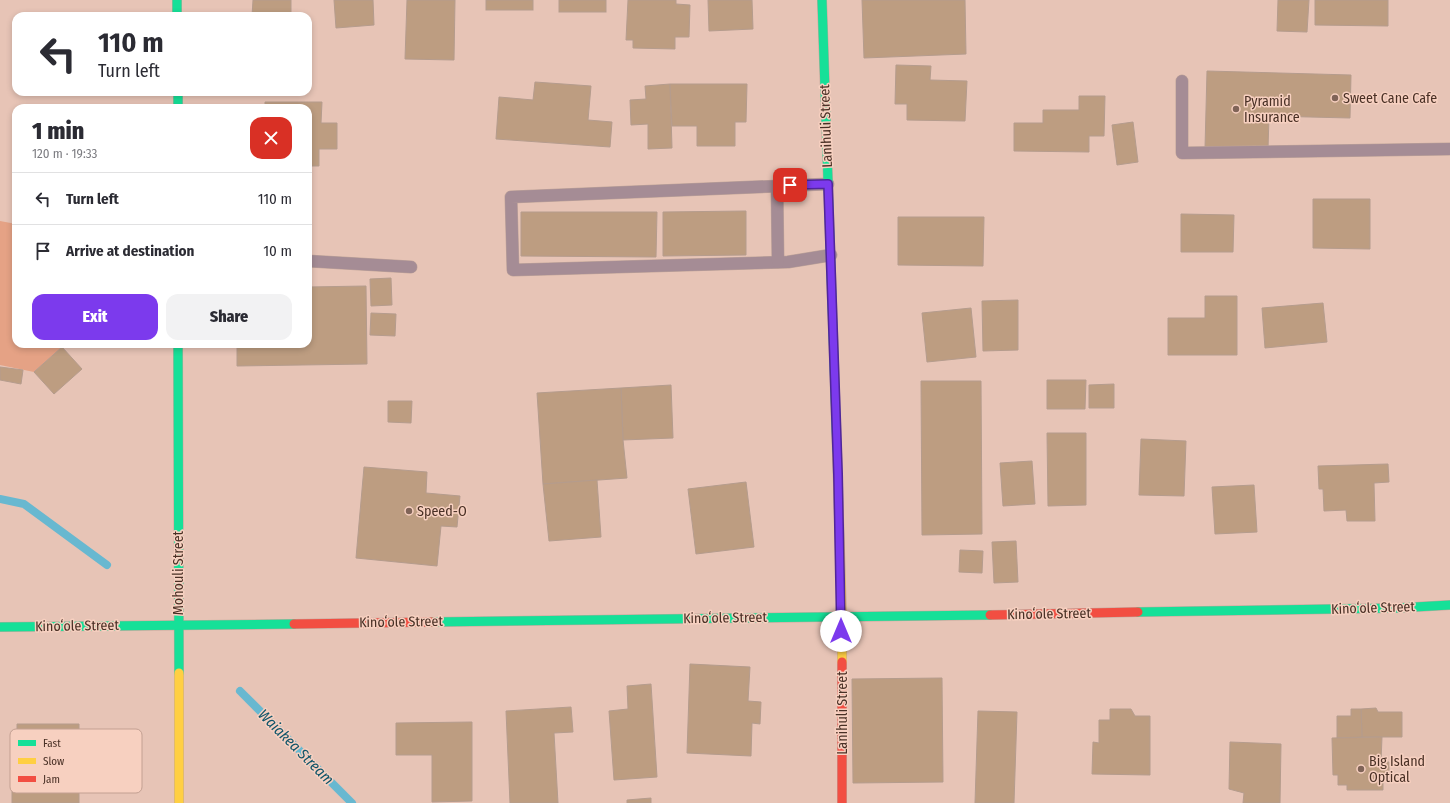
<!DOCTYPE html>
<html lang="en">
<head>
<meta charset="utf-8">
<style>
	body { margin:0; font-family:"Fira Sans Condensed",sans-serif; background:#f2f2f3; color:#2b2b33; height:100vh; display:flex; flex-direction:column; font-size:15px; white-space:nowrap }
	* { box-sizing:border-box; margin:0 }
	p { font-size:13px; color:#7c7c81 }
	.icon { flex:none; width:22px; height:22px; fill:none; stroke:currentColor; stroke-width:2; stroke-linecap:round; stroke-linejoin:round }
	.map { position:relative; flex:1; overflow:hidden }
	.side { position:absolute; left:12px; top:104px; width:300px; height:244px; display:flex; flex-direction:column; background:#fff; border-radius:12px; box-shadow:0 2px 6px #0003 }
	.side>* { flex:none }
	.guide { position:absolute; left:12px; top:12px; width:300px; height:84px; border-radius:12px; box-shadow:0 2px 6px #0003; background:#fff; color:#2b2b33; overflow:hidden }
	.pin { position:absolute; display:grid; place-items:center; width:34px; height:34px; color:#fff; margin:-17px; border-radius:8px; box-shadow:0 2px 6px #0006 }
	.me { position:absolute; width:44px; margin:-22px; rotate:0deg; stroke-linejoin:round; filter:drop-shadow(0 0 3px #0008) }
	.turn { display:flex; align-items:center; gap:14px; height:84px; padding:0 20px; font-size:18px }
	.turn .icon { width:52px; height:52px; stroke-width:2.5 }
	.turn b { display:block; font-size:28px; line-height:34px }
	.round { display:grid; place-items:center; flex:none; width:42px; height:42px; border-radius:12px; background:#f2f2f3 }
	.overview { display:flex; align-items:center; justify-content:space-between; height:68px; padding:0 20px }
	h1 { font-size:24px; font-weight:800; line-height:30px }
	.button { display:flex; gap:8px; margin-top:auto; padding:8px 20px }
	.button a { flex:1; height:46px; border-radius:12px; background:#7c3aed; color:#fff; font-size:16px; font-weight:800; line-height:46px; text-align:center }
	.button a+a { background:#f2f2f3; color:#2b2b33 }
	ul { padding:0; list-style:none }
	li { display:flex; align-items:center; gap:12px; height:52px; padding:0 20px; border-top:1px solid #e1e1e2 }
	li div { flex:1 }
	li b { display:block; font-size:15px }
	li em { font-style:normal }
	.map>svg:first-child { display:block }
	.green { fill:#e5a285 }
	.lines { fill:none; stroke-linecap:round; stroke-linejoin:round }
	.stream { stroke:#68b8d0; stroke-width:8 }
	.building { fill:#bd9d81; stroke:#b59c8d }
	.lane-casing { stroke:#c0a59a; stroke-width:13 }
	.fast-casing { stroke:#c0a59a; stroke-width:10 }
	.slow-casing { stroke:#c0a59a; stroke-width:10 }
	.jam-casing { stroke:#c0a59a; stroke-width:10 }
	.lane { stroke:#a58c95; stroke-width:12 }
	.fast { stroke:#16e098; stroke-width:9 }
	.slow { stroke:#ffcf43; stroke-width:9 }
	.jam { stroke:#f24e42; stroke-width:9 }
	.route-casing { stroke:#51269a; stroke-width:10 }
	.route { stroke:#7c3aed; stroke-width:7 }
	.poi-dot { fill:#806458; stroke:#f7d0c0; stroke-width:1.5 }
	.labels { text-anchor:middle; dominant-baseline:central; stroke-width:3; stroke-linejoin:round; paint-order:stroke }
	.poi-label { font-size:14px; fill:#493025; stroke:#f7d0c0; text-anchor:start }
	.street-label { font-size:14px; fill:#493025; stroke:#f7d0c0 }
	.water-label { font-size:15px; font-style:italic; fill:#0e5469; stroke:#f7d0c0 }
	.key { fill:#f7d0c0; stroke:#c3a092; stroke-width:1 }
	.key-label { font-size:11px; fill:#493025 }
</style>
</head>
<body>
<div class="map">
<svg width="1450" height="803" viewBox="0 0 1450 803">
	<rect width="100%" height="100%" fill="#e7c4b6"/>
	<polygon class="green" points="0,221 16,224 16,344 62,344 62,347 34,372 0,365"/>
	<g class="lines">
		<g class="stream">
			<polyline points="0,499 24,504 107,565"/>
			<polyline points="240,691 352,803"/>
		</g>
	</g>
	<g class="building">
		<polygon points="253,0 291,0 291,16 252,16"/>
		<polygon points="334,0 373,0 374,25 336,28"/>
		<polygon points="407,0 455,0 454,60 405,59"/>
		<rect x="486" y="0" width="47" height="10"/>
		<rect x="559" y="0" width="47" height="12"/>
		<polygon points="628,0 676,0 676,4 690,5 689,37 675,37 675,49 633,48 633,40 626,40"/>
		<polygon points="708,0 752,0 753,29 709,31"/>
		<polygon points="862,0 965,0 966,54 864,58"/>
		<polygon points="1278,0 1309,0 1307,32 1277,31"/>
		<polygon points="1315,0 1388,0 1388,26 1315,25"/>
		<polygon points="896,65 931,66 930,80 967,81 965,121 907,120 907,104 895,104"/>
		<polygon points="1207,71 1351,75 1350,118 1269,116 1268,149 1205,148"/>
		<polygon points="535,82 591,86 588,120 612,122 610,147 496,139 499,97 533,100"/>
		<polygon points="670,84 672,148 648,149 648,124 631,125 630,100 646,99 645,86"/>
		<polygon points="670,84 747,84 746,122 735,122 735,146 697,146 697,126 672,126"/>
		<polygon points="1079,96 1105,96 1104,136 1089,136 1089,152 1014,151 1014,123 1043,123 1043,110 1079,110"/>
		<polygon points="265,102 322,102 321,123 337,123 337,149 319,149 319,166 308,166 308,108 265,108"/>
		<polygon points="1133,122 1138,162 1117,165 1112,125"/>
		<polygon points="1313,199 1370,199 1370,249 1313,248"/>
		<polygon points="746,211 746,255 663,256 663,212"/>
		<polygon points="521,212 657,212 656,257 521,256"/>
		<polygon points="1181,214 1234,215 1233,252 1181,252"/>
		<polygon points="898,217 984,217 983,266 898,265"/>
		<polygon points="391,278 392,305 371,306 370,279"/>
		<polygon points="366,286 367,364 237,366 237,344 308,344 308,287"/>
		<polygon points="1205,296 1237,296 1237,355 1168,355 1168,318 1205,318"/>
		<polygon points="1018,300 1018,350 983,351 982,301"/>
		<polygon points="1323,303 1327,342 1265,348 1262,308"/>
		<polygon points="971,308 976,357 927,362 922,313"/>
		<polygon points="371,313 396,314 395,336 370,335"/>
		<polygon points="62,347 82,369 54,394 34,372"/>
		<polygon points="0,367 23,370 21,384 0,380"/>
		<polygon points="1047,380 1086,380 1085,409 1047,409"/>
		<polygon points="921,381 981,381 982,534 922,535"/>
		<polygon points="1114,384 1114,408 1089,408 1089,385"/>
		<polygon points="671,385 673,438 623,440 621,388"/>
		<polygon points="621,388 623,440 627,478 543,484 537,393"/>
		<polygon points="388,401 412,401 411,423 388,422"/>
		<polygon points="1047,433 1086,433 1086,505 1048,506"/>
		<polygon points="1141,439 1186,441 1184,496 1139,495"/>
		<polygon points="1032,461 1035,504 1003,506 1000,463"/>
		<polygon points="1388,464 1389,482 1374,483 1375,521 1347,521 1346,510 1324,511 1323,489 1319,489 1318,466"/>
		<polygon points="364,467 427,472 426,493 460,496 457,527 441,526 437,566 356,558"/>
		<polygon points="597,480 601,537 549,541 543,484"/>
		<polygon points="746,482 754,547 696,554 688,489"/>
		<polygon points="1254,485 1257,532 1215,534 1212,487"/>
		<polygon points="1016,541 1018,582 994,583 992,542"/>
		<polygon points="960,550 983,551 982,573 959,572"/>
		<polygon points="690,664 750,667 748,701 761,702 760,724 752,723 751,756 687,753"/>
		<polygon points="942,678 943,782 853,783 852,679"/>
		<polygon points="651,684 657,777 614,780 609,711 628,709 627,686"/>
		<polygon points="571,707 573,732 554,733 558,803 510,803 506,711"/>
		<polygon points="1376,708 1378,712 1402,712 1402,737 1362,737 1361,709"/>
		<polygon points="1110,709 1131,709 1135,716 1150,716 1150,775 1092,774 1093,742 1099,743 1099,720 1110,720"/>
		<polygon points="1351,709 1361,709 1362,737 1337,738 1337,716 1351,716"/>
		<polygon points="978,711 1017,712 1014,803 975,803"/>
		<polygon points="472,722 472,801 432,802 432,755 396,755 396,723"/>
		<polygon points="17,724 79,724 79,803 12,803 12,791 29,791 29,751 17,751"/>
		<polygon points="1382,737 1381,762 1389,762 1389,780 1383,779 1383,790 1347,790 1347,785 1338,785 1338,775 1333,775 1332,738"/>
		<polygon points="1230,742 1281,744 1280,803 1243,803 1244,793 1229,789"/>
		<polygon points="651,798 651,803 627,803 627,800"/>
	</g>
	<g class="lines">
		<g class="lane-casing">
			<g id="lane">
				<polyline points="1182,81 1182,153 1450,149"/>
				<polyline points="828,184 511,197 513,270 788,262 831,255"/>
				<polyline points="777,186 778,262"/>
				<polyline points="308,261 411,267"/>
			</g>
		</g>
		<g class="fast-casing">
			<g id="fast">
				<polyline points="177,0 177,16"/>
				<polyline points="822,0 837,452"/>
				<polyline points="178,92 178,108"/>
				<polyline points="178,344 179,673"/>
				<polyline points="1138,612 1397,608 1450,605"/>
				<polyline points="433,622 990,615"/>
				<polyline points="0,627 294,624"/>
			</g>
		</g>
		<g class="slow-casing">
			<g id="slow">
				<polyline points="837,452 842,617 842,662"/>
				<polyline points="179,673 179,803"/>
			</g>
		</g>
		<g class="jam-casing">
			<g id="jam">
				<polyline points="990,615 1138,612"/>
				<polyline points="294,624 433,622"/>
				<polyline points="842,662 842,803"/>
			</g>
		</g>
		<use href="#lane" class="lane"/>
		<use href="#fast" class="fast"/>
		<use href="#slow" class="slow"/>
		<use href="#jam" class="jam"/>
	</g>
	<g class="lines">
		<g class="route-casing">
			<polyline id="route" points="790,185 828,184 838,474 841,631"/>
		</g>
		<use href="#route" class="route"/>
	</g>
	<g class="poi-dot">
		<circle cx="1335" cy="98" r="4"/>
		<circle cx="1236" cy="109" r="4"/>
		<circle cx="409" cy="511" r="4"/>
		<circle cx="1361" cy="769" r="4"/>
	</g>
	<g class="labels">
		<g class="poi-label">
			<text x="1343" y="98">Sweet Cane Cafe</text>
			<text x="1244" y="101">Pyramid<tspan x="1244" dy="16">Insurance</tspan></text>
			<text x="417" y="511">Speed-O</text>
			<text x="1369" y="761">Big Island<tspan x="1369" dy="16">Optical</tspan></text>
		</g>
		<g class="street-label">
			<text transform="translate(826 126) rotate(-92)">Lanihuli Street</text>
			<text transform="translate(178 573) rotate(-90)">Mohouli Street</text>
			<text transform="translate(1373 608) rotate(-2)">Kinoʻole Street</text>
			<text transform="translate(1049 614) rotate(-1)">Kinoʻole Street</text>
			<text transform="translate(725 618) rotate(-1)">Kinoʻole Street</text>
			<text transform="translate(401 622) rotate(-1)">Kinoʻole Street</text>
			<text transform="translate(77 626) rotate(-1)">Kinoʻole Street</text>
			<text transform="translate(842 713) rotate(-90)">Lanihuli Street</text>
		</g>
		<g class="water-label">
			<text transform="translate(296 747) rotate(45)">Waiakea Stream</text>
		</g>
	</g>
	<rect x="10" y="729" width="132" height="64" rx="6" class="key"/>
	<rect x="18" y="740" width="18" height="6" fill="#16e098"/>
	<rect x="18" y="758" width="18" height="6" fill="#ffcf43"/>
	<rect x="18" y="776" width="18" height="6" fill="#f24e42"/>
	<g class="key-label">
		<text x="43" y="747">Fast</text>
		<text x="43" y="765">Slow</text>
		<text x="43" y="783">Jam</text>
	</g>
</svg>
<div class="pin" style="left:790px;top:185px;background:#d93025"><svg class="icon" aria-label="arrive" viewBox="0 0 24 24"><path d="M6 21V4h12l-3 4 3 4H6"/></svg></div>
<svg class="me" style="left:841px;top:631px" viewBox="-20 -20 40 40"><circle r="19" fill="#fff"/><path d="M0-13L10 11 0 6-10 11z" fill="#7c3aed"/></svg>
<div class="guide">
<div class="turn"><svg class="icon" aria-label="left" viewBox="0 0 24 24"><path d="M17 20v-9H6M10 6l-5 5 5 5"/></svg><div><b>110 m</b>Turn left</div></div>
</div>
<section class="side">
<div class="overview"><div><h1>1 min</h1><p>120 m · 19:33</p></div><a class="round" style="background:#d93025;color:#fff"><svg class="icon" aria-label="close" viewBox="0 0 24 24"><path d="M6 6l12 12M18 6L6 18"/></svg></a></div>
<ul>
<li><svg class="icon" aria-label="left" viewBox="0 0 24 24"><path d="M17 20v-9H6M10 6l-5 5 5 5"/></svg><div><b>Turn left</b></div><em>110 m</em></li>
<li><svg class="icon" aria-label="arrive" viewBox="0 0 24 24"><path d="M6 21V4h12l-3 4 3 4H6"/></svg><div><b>Arrive at destination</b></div><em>10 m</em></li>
</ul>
<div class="button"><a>Exit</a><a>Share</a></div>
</section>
</div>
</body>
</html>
